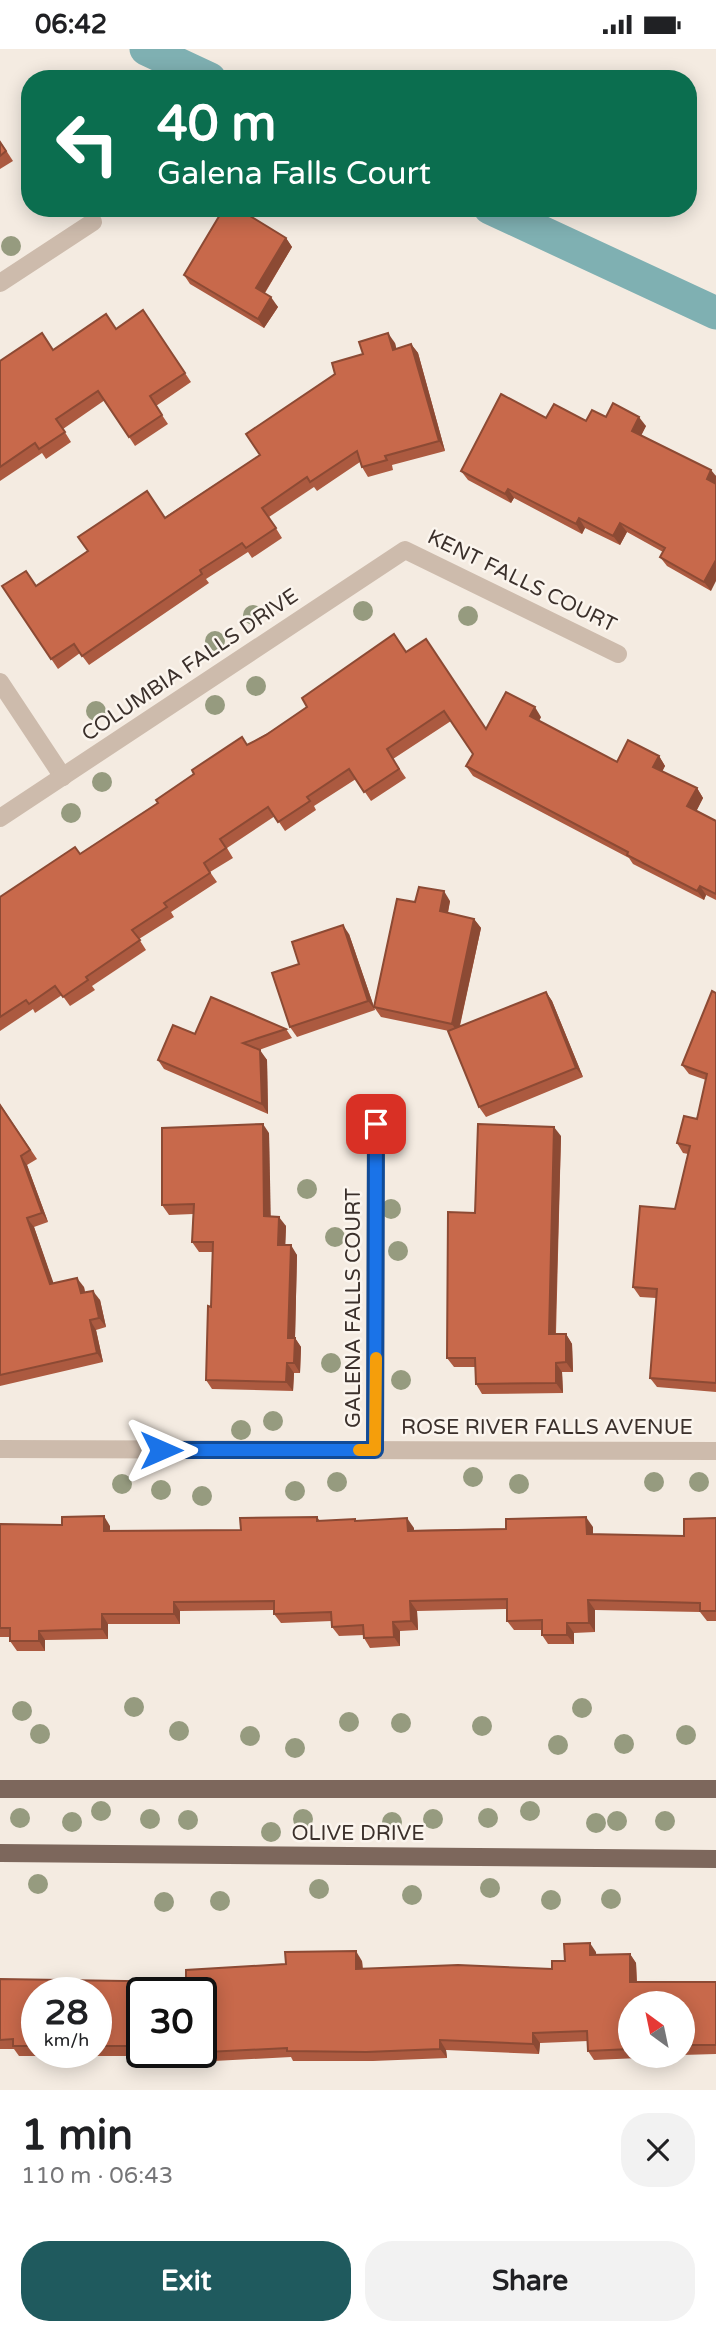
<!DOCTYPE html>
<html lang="en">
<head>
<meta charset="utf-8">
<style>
	body { margin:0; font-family:"Varela Round",sans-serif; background:#f2f2f2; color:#202124; height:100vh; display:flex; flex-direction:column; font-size:26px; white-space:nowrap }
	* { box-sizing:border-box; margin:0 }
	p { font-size:23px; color:#757577 }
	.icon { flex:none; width:38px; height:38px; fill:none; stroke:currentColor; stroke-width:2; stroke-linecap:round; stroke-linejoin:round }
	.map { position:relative; height:2041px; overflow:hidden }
	.panel { display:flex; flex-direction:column; background:#fff; flex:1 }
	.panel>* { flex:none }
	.top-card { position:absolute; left:21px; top:21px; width:676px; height:147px; border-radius:28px; box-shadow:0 4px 18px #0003; background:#0b6e4f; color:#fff; overflow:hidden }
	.needle { width:46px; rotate:327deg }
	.tools { position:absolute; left:618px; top:1942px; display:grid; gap:14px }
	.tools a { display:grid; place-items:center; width:77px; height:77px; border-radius:50%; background:#fff; box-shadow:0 4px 18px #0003; font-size:35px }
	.speed { position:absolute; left:21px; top:1928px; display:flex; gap:14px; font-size:35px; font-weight:700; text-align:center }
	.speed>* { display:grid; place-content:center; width:91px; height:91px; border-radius:50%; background:#fff; box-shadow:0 4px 18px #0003; line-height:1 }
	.speed small { font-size:18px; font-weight:400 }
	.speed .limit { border:4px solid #111; border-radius:10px; background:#fff; color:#111 }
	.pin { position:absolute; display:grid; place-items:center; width:60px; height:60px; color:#fff; margin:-30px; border-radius:14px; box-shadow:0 4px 10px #0006 }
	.me { position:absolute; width:77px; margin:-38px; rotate:90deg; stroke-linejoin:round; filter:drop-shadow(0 0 5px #0008) }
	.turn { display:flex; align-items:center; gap:24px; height:147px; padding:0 21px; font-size:32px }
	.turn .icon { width:91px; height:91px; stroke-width:2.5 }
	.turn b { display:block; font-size:49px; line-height:60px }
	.round { display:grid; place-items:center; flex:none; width:74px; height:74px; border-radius:28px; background:#f2f2f2 }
	.head { display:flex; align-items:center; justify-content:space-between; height:119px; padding:0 21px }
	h1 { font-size:42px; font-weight:700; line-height:52px }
	.primary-button { display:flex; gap:14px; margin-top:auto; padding:14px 21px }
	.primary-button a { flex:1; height:80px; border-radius:28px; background:#1f5a5e; color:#fff; font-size:28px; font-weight:700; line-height:80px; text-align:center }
	.primary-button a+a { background:#f2f2f2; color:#202124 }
	.status { display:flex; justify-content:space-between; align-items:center; height:49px; padding:0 35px; background:#fff; direction:ltr }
	.status svg { height:19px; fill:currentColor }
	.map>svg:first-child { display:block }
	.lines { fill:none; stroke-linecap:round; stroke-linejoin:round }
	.canal { stroke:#7fb0b2; stroke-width:33 }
	.minor { stroke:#cdbbac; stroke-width:18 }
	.major { stroke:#7d675c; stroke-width:18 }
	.tree { fill:#969b7f }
	.wall { fill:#ac5a40; fill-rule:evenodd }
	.shaded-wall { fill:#8c4a34 }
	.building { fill:#c8694b; stroke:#8c4a34; stroke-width:2 }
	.route-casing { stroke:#114b97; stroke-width:18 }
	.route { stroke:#1a73e8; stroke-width:12 }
	.slow { stroke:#f59e0b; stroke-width:12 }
	.labels { text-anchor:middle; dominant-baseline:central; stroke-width:5; stroke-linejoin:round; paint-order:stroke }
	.street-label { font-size:21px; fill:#3b302b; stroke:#fbf5ee }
</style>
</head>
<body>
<div class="status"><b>06:42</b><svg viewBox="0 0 49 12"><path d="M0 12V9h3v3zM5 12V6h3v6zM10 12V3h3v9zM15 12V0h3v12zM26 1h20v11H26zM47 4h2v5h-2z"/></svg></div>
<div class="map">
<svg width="716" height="2041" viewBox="0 0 716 2041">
	<rect width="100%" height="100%" fill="#f4ebe1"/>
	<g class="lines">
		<g class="canal">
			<polyline points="146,0 210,30"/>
			<polyline points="490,159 716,264"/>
		</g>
		<g class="minor">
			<polyline points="0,234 93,173"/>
			<polyline points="0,633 63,728"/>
			<polyline points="0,769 405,501 618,605"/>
			<polyline points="0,1400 716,1402"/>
			<polyline points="375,1401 376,1075"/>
		</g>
		<g class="major">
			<polyline points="0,1740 716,1740"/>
			<polyline points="0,1804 716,1810"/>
		</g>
	</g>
	<g class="tree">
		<circle cx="11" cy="197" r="10"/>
		<circle cx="363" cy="562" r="10"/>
		<circle cx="253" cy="566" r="10"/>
		<circle cx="468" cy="567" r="10"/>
		<circle cx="215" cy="592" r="10"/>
		<circle cx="256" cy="637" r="10"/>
		<circle cx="215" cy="656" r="10"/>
		<circle cx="96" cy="662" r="10"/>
		<circle cx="102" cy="733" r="10"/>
		<circle cx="71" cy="764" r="10"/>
		<circle cx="307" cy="1140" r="10"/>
		<circle cx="391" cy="1160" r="10"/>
		<circle cx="335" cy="1188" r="10"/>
		<circle cx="398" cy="1202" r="10"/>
		<circle cx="331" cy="1314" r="10"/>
		<circle cx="401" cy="1331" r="10"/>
		<circle cx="273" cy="1372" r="10"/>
		<circle cx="241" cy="1381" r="10"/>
		<circle cx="473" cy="1428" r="10"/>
		<circle cx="337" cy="1433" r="10"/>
		<circle cx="654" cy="1433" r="10"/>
		<circle cx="699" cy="1433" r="10"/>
		<circle cx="122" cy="1435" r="10"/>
		<circle cx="519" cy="1435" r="10"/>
		<circle cx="161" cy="1441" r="10"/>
		<circle cx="295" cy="1442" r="10"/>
		<circle cx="202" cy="1447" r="10"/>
		<circle cx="134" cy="1658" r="10"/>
		<circle cx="582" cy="1659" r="10"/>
		<circle cx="22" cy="1662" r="10"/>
		<circle cx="349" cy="1673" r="10"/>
		<circle cx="401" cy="1674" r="10"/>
		<circle cx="482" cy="1677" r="10"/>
		<circle cx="179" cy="1682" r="10"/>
		<circle cx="40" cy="1685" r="10"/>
		<circle cx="686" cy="1686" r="10"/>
		<circle cx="250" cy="1687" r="10"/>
		<circle cx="624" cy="1695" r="10"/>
		<circle cx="558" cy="1696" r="10"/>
		<circle cx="295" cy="1699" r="10"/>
		<circle cx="101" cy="1762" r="10"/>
		<circle cx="530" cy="1762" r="10"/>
		<circle cx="20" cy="1769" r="10"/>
		<circle cx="488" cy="1769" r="10"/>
		<circle cx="150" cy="1770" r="10"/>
		<circle cx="303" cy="1770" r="10"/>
		<circle cx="433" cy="1770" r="10"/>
		<circle cx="188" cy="1771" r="10"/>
		<circle cx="617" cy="1772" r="10"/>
		<circle cx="665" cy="1772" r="10"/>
		<circle cx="72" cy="1773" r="10"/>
		<circle cx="392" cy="1773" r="10"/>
		<circle cx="596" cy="1774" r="10"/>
		<circle cx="271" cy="1783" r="10"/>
		<circle cx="38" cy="1835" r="10"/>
		<circle cx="490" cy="1839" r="10"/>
		<circle cx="319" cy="1840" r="10"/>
		<circle cx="412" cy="1846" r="10"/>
		<circle cx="611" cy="1850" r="10"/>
		<circle cx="551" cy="1851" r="10"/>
		<circle cx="220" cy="1852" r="10"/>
		<circle cx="164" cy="1853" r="10"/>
	</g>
	<g class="wall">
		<polygon points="0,92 13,112 0,120"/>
		<polygon points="286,189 292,198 265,244 278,258 264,279 190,235 184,226"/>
		<polygon points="143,261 191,333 156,357 168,375 135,397 105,351 63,380 71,393 46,410 42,404 0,432 0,312 54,300 116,280"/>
		<polygon points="395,294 396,300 411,295 418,304 445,402 392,416 393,421 368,428 362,418 360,413 317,442 314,438 269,468 282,489 252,509 248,503 206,530 209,534 89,616 80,604 58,620 2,537 36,537 88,502 165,468 260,406 335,325 363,305"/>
		<polygon points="606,368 646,377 641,386 716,427 711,542 667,517 660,508 663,503 627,483 620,496 585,479 582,485 514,449 511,454 468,431 461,422 546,369 586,372"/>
		<polygon points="406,603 486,680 541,668 539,672 617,713 659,707 665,717 662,722 697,739 703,749 696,762 716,772 716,851 706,846 704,851 633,815 629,809 473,727 466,717 473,705 451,672 393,710 406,729 371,752 356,730 314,757 316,761 285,782 275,767 227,799 233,809 210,823 217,833 171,863 174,868 139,890 146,901 92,937 95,941 70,957 62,946 35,964 33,960 0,982 0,848 80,805 247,696"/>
		<polygon points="450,852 448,864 474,870 481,879 460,977 546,943 552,952 583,1028 486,1068 479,1058 449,982 381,968 374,958 415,853"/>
		<polygon points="349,885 375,961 297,988 290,978 299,915"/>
		<polygon points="716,944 716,1343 657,1338 650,1329 656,1249 640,1248 633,1238 675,1160 688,1105 683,1104 677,1094 697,1070 706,1031 689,1025 682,1016"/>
		<polygon points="286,980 292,989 259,1001 267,1011 268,1065 164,1020 158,1011 195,985"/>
		<polygon points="0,1055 37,1110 27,1116 48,1173 34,1178 53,1234 84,1238 85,1244 100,1251 106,1278 96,1281 103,1313 0,1337"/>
		<polygon points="269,1084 270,1167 286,1177 285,1196 297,1206 295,1289 301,1298 300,1324 294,1324 293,1342 212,1340 206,1331 211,1258 213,1203 199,1203 192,1193 193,1165 169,1166 162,1156"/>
		<polygon points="561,1087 556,1285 566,1285 572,1295 573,1323 562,1323 563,1344 482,1345 476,1335 476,1318 454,1318 447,1309 475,1164"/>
		<polygon points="317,1468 320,1472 356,1472 414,1479 414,1481 593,1478 593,1485 684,1487 716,1469 716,1572 707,1572 700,1563 595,1561 595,1583 574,1584 574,1595 548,1595 542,1586 542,1581 514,1581 507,1572 507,1560 417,1562 418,1581 400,1582 400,1597 370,1599 364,1589 364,1586 339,1587 332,1578 332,1572 281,1574 274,1565 274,1561 180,1562 180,1575 108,1575 108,1590 45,1591 45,1602 17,1602 10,1592 10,1588 0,1588 0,1475 110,1477 110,1482 241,1481"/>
		<path d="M596 1903V1906L630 1905 636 1914 637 1933H716V2005L682 2006V1955H630V2007H639V2009L594 2011 588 2002V1992L540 1994 539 2005 446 2001 447 2009 373 2012H293L291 2008 214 2012 207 2001 201 2002V1944H142V2004H170L158 2005V2007H19L14 2000H0V1930L186 1933 362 1912 363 1920H552L565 1912ZM37 1944H96V2004H37Z"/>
	</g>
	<g class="shaded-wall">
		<polygon points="286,189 292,198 262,248 256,239"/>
		<polygon points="271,248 278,258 264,279 258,270"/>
		<polygon points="388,284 395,294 399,310 393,301"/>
		<polygon points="411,295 418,304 445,402 439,392"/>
		<polygon points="639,368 646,377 639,391 632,382"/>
		<polygon points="711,421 716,427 716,434 713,439 707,430"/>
		<polygon points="508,440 514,449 511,454 505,445"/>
		<polygon points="579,469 585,479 582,485 576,475"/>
		<polygon points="620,474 627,483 620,496 613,487"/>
		<polygon points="716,511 716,532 711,542 704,533"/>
		<polygon points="535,658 541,668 536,677 530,667"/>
		<polygon points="659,707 665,717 660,727 653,718"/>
		<polygon points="697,739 703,749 694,767 687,757"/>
		<polygon points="700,837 706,846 704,851 697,842"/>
		<polygon points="444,842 450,852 446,872 440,862"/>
		<polygon points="474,870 481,879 458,984 452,975"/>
		<polygon points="343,876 349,885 375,961 368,952"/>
		<polygon points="546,943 552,952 583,1028 576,1019"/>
		<polygon points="260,1001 267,1011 268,1065 262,1055"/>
		<polygon points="263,1075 269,1084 271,1177 264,1167"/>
		<polygon points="554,1078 561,1087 555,1295 549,1285"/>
		<polygon points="21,1107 27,1116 48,1173 42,1164"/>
		<polygon points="279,1168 286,1177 285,1205 278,1196"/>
		<polygon points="27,1169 34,1178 57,1244 50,1235"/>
		<polygon points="291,1196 297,1206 295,1289 301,1298 300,1324 294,1314 288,1289"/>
		<polygon points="77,1229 84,1238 87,1254 81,1244"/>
		<polygon points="93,1242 100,1251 106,1278 99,1269"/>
		<polygon points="90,1271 96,1281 103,1313 97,1304"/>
		<polygon points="566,1285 572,1295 573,1323 566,1313"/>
		<polygon points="287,1314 294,1324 293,1342 286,1333"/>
		<polygon points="556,1314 562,1323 563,1344 556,1334"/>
		<polygon points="104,1467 110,1477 110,1491 104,1482"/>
		<polygon points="586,1468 593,1478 593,1494 587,1485"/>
		<polygon points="407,1469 414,1479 414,1491 408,1482"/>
		<polygon points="588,1551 595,1561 595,1583 589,1574"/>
		<polygon points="410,1552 417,1562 418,1581 411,1572"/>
		<polygon points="174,1553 180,1562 180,1575 174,1565"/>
		<polygon points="102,1565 108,1575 108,1590 102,1580"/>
		<polygon points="393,1573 400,1582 400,1597 394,1588"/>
		<polygon points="567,1574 574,1584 574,1595 567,1586"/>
		<polygon points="39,1582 45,1591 45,1602 39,1592"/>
		<polygon points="590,1894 596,1903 597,1916 590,1906"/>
		<polygon points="356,1902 362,1912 363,1930 356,1920"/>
		<polygon points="630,1905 636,1914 637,1943 630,1933"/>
		<polygon points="533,1984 540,1994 539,2005 533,1995"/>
		<polygon points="440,1991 446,2001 447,2009 440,2000"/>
	</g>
	<g class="building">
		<polygon points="0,93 6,102 0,107"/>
		<polygon points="224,159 237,159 286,189 256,239 271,248 258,270 184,226"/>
		<polygon points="143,261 185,324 150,347 162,366 129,388 98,342 56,370 65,383 39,400 35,394 0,418 0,312 42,284 53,301 106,265 116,280"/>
		<polygon points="388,284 393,301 411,295 439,392 385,407 387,411 362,418 357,402 310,433 307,428 262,459 276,479 246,499 242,494 200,521 202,525 82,607 74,595 51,610 2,537 26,522 36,537 88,502 78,488 147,442 165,469 260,406 246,385 335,325 332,314 363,305 359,293"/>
		<polygon points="501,345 546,369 554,355 586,372 592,361 606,368 613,354 639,368 632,382 711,421 707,430 716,435 716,511 704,533 660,508 665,499 620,474 613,487 579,469 576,475 508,440 505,445 461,422"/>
		<polygon points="394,585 406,603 426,590 486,680 506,643 535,658 530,667 617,713 628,691 659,707 653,718 697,739 687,757 716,772 716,845 700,837 697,842 627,806 628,803 466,717 473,705 444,662 387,700 399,720 364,743 349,720 307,748 310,752 278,773 268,758 220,790 226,799 204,814 210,824 164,854 167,858 132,881 140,891 86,928 88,931 63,948 55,937 29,955 26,951 0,968 0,848 75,798 80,805 158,754 156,751 194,725 192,721 242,688 247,696 266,686 307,658 302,649"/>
		<polygon points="419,838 444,842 440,862 474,870 452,975 374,958 397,850 415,853"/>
		<polygon points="343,876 368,952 290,978 272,924 299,915 292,893"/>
		<polygon points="712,942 716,944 716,1334 650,1329 657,1240 633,1238 640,1157 675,1160 690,1097 677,1094 684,1067 697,1070 707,1025 682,1016"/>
		<polygon points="546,943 576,1019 479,1058 448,982"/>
		<polygon points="211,948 286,980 243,994 260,1001 262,1055 158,1011 173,976 195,985"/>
		<polygon points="0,1056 30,1101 21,1107 42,1164 27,1169 50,1235 77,1229 81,1244 93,1242 99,1269 90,1271 97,1304 0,1326"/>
		<polygon points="263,1075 264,1167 279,1168 278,1196 291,1196 288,1289 295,1289 294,1314 287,1314 286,1333 206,1331 208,1257 211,1258 213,1193 192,1193 194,1155 162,1156 162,1079"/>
		<polygon points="478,1075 554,1078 549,1285 566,1285 566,1313 556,1314 556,1334 476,1335 475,1309 447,1309 448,1163 475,1164"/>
		<polygon points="104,1467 104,1482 241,1481 240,1469 317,1468 317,1472 355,1470 355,1472 407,1469 408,1482 506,1480 506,1470 586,1468 587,1485 684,1487 684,1470 716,1469 716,1562 700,1562 700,1554 588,1551 589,1574 567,1574 567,1586 542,1586 542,1571 507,1572 507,1550 410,1552 411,1572 393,1573 394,1588 364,1589 363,1576 332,1578 331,1563 274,1565 274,1552 174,1553 174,1565 102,1565 102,1580 39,1582 39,1592 10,1592 10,1579 0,1579 0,1475 62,1476 62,1468"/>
		<polygon points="590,1894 590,1906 630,1905 630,1933 716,1933 716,1996 682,1996 682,1955 630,1955 630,2000 588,2002 587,1982 533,1984 533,1995 440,1991 440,2000 366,2003 287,2002 287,1999 207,2003 207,1991 201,1992 201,1944 142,1944 142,1997 96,1997 96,1944 37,1944 37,1997 13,1997 13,1990 0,1991 0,1930 186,1933 186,1921 286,1915 285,1903 356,1902 356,1920 458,1916 552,1920 552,1912 565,1912 564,1895"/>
	</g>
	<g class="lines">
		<g class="route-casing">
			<polyline id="route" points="161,1401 375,1401 376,1075"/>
		</g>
		<use href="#route" class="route"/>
		<polyline class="slow" points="359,1401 375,1401 376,1309"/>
	</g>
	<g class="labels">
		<g class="street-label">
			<text transform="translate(522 532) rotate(26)">KENT FALLS COURT</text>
			<text transform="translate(190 616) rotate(-34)">COLUMBIA FALLS DRIVE</text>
			<text transform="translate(353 1259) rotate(-90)">GALENA FALLS COURT</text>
			<text x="547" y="1378">ROSE RIVER FALLS AVENUE</text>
			<text x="358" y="1784">OLIVE DRIVE</text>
		</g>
	</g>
</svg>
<div class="tools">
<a><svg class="needle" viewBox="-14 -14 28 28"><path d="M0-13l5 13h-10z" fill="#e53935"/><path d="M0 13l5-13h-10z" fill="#757577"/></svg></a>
</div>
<div class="speed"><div>28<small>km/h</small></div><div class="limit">30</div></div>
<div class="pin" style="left:376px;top:1075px;background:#d93025"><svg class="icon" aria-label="arrive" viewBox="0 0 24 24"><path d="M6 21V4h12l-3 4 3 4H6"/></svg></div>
<svg class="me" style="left:161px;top:1401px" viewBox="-20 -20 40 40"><path d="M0-17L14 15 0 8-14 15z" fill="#1a73e8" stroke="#fff" stroke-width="4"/></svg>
<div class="top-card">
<div class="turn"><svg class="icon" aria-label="left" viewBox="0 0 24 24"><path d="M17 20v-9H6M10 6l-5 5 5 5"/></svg><div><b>40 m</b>Galena Falls Court</div></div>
</div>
</div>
<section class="panel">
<div class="head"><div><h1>1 min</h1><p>110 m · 06:43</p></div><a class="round"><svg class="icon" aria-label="close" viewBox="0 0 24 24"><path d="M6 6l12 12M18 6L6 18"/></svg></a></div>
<div class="primary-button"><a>Exit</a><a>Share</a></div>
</section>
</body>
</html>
